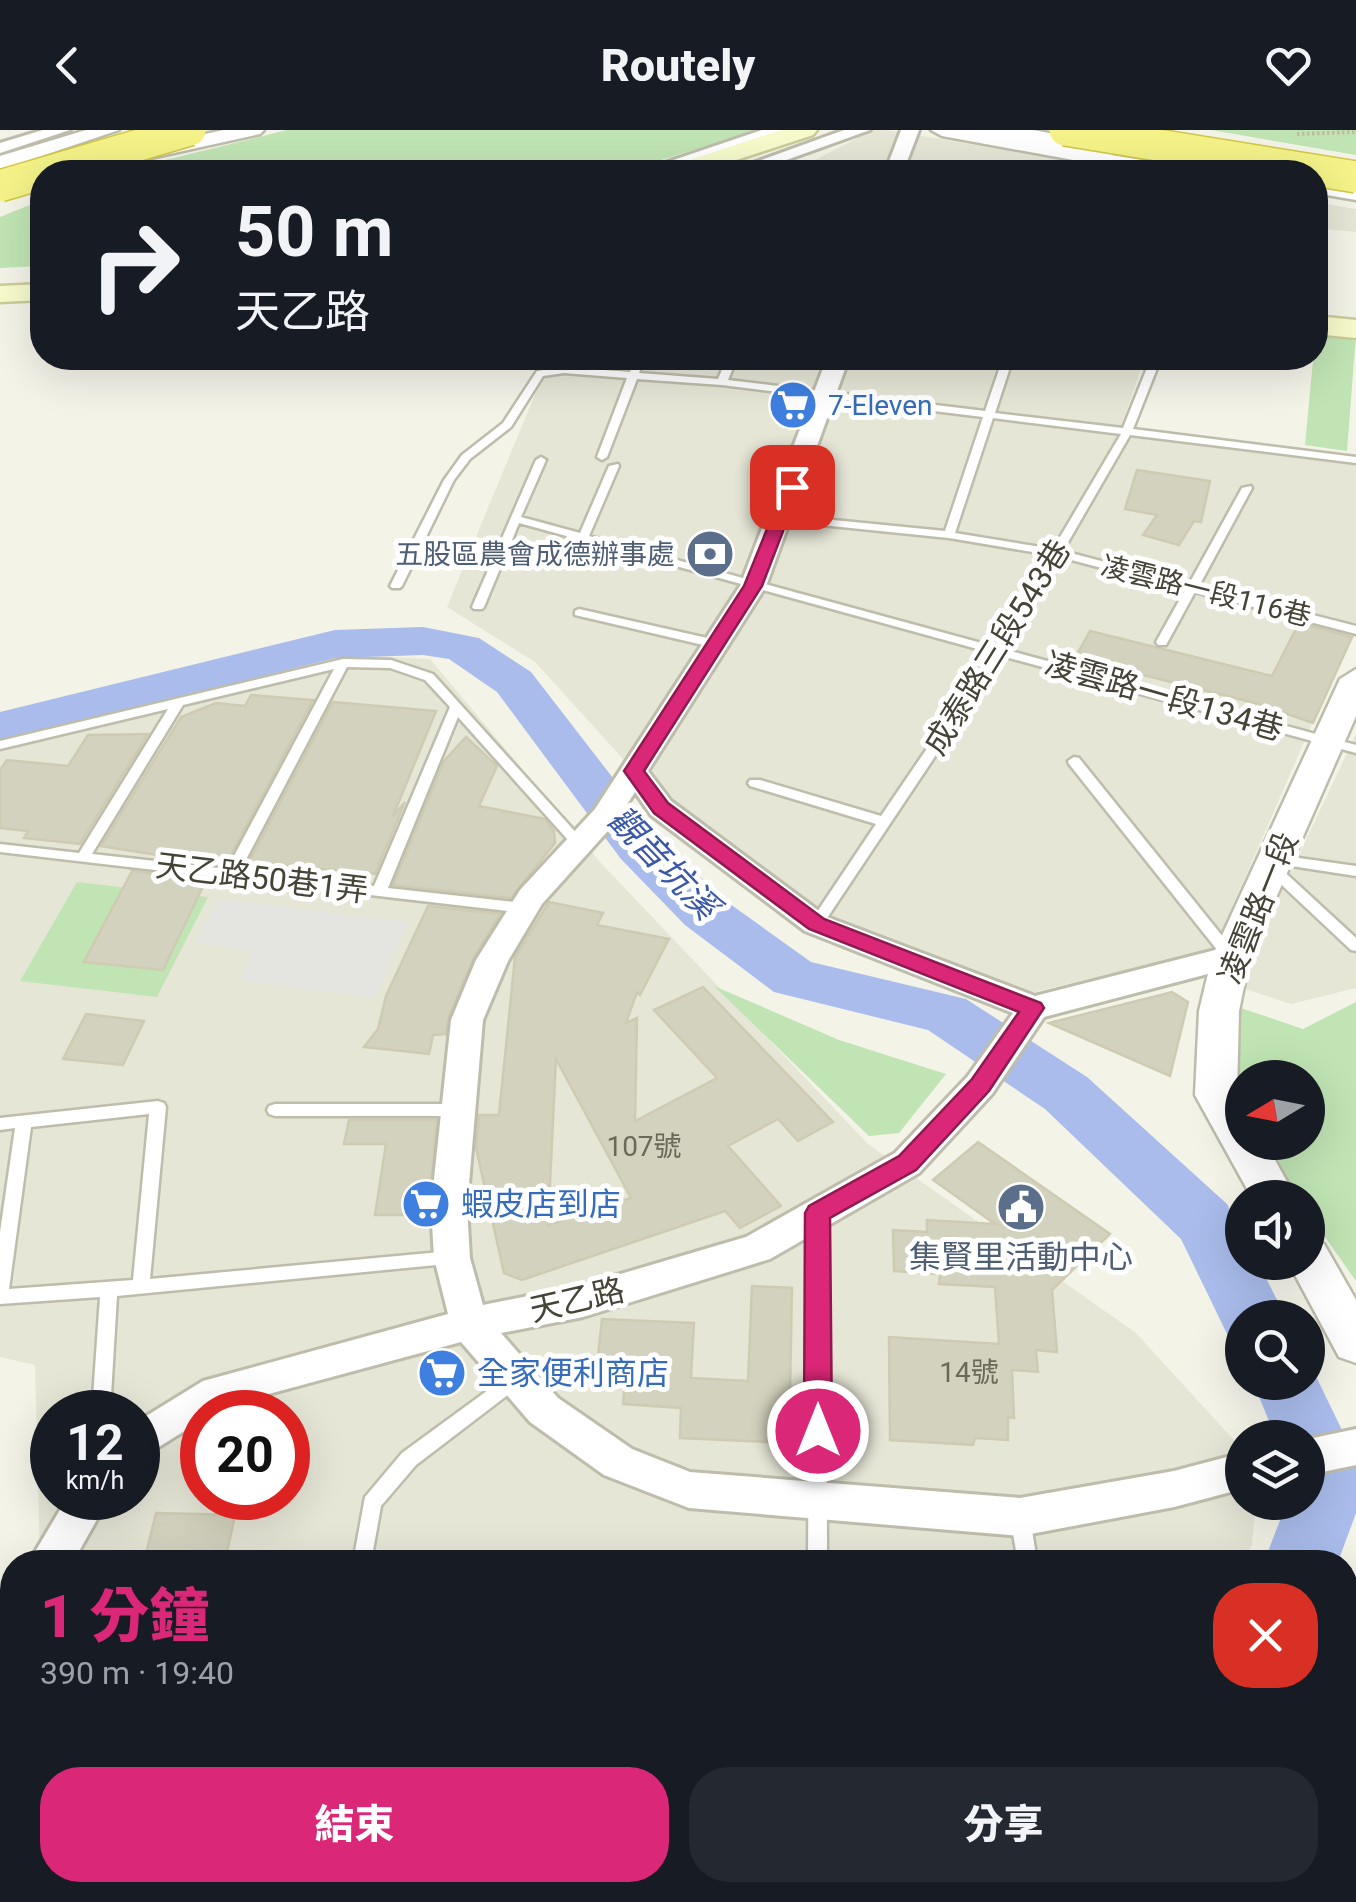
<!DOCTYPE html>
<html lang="zh-TW">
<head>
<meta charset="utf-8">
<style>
	body { margin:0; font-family:Roboto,"Noto Sans TC",sans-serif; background:#242831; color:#f1f3f6; height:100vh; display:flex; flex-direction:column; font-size:38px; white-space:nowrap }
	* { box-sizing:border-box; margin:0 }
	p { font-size:32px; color:#9ea1a6 }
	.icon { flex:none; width:55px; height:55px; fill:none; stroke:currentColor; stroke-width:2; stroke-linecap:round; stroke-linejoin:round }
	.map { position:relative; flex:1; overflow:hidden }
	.details { position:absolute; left:0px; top:1420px; width:1358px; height:352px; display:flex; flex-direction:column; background:#171b24; border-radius:40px 40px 0 0; box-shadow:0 10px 40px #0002 }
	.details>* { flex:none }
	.banner { position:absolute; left:30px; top:30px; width:1298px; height:210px; border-radius:40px; box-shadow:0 10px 40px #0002; background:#171b24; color:#f1f3f6; overflow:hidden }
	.needle { width:65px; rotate:260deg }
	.fabs { position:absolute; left:1225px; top:930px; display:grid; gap:20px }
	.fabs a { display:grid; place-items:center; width:100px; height:100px; border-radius:50%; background:#171b24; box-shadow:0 10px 40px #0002; font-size:50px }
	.speed { position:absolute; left:30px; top:1260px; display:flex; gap:20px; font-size:50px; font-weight:700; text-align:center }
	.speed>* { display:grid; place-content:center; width:130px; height:130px; border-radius:50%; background:#171b24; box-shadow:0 10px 40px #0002; line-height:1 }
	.speed small { font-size:25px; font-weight:400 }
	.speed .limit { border:15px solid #d22; background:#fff; color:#111 }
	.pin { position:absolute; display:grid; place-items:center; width:85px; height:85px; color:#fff; margin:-42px; border-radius:20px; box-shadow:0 5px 15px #0006 }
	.me { position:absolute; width:110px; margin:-55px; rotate:0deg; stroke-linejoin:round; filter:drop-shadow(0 0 8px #0008) }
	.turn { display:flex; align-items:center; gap:35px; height:210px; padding:0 40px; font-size:45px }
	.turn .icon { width:130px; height:130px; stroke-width:2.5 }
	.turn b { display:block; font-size:70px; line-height:85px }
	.round { display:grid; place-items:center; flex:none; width:105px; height:105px; border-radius:40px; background:#242831 }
	.summary { display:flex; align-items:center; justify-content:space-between; height:170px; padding:0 40px }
	h1 { font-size:60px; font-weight:800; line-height:75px; color:#db2777 }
	.button { display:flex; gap:20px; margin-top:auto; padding:20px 40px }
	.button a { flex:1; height:115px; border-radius:40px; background:#db2777; color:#fff; font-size:40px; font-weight:800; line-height:115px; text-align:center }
	.button a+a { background:#242831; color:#f1f3f6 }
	header { display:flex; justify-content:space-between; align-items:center; height:130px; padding:0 40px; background:#171b24; font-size:45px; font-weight:800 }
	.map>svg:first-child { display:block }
	.residential { fill:#e6e6d7; fill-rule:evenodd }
	.green { fill:#c0e4b4 }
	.parking { fill:#e4e4e0 }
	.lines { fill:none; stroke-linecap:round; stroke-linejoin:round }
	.river { fill:#a9bceb; fill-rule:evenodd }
	.building { fill:#d3d2be; stroke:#cecbb2; stroke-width:2.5; fill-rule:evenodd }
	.service-casing { stroke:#bebdab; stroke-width:5 }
	.minor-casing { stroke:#bebdab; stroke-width:6 }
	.tertiary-casing { stroke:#bebdab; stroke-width:5 }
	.secondary-casing { stroke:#cacc99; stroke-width:5 }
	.path { stroke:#bebd9e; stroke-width:4; stroke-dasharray:2.5 2.5; stroke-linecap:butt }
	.service { fill:#fff; fill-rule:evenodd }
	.minor { fill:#fff; fill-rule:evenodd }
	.tertiary { fill:#fff; fill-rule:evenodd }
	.secondary { fill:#f7facb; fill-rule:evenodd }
	.trunk-bridge-casing { stroke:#d1c844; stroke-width:34; stroke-linecap:butt }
	.trunk-bridge { stroke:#f4f288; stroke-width:31 }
	.route { fill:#db2777; stroke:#8e194d; stroke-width:2.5 }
	.labels { text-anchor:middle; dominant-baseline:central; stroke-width:10; stroke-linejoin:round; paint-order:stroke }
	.far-shop-label { font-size:28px; fill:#366cbe; stroke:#fff; text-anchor:start }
	.far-service-label { font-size:28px; fill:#4e5e75; stroke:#fff; text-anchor:end }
	.far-street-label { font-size:28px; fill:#464437; stroke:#fff }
	.number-label { font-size:28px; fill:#696859 }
	.street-label { font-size:32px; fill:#464437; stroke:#fff }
	.shop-label { font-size:32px; fill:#366cbe; stroke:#fff; text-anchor:start }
	.service-label { font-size:32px; fill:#4e5e75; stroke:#fff }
	.water-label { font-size:35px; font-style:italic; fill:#3958a9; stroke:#fff }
</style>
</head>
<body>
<header><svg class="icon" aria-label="back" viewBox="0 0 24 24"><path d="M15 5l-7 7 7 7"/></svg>Routely<svg class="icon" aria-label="heart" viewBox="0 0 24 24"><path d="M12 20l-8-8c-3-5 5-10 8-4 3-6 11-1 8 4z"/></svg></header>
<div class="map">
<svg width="1356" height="1772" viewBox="0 0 1356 1772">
	<rect width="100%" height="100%" fill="#f3f3e8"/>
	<g class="residential">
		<polygon points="873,0 887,0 1133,42 765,42 813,31"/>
		<polygon points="1315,72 1356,79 1356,102 1315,98"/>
		<polygon points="550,228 1145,228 1118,305 1356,335 1356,493 1214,819 1022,865 816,794 634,641 535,532 447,477"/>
		<path d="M336 524 430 529 601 733 868 1014 1136 1203 1242 1319V1372L1256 1373 1252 1414 1244 1432H40L35 1235 0 1227V608ZM52 1282H138V1368H52ZM202 1282H288V1368H202Z"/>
		<polygon points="1356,604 1356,858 1291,874 1237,856"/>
		<polygon points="12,1549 12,1760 1095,1760 1089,1772 0,1772 0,1568"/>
	</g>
	<g class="green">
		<polygon points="287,0 759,0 622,42 129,39"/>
		<polygon points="1211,0 1356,0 1356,25"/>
		<polygon points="42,70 42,136 0,138 0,87"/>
		<polygon points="1316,200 1356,204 1347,321 1305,315"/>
		<polygon points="77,752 208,767 157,867 20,851"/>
		<polygon points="714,856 839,910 946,944 899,1003 869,1006"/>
		<polygon points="1356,872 1356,1151 1308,1083 1308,1068 1296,1067 1257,1013 1308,1012 1308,948 1242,948 1242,991 1238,986 1241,878 1303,899"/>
	</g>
	<polygon class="parking" points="218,769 408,792 374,868 239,850 253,821 195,813"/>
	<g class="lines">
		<g class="river">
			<polygon points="423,497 479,508 531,542 657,705 723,769 811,832 966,869 1087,947 1227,1074 1242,1104 1242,1132 1258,1132 1286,1188 1242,1188 1242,1212 1229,1208 1181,1109 1045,979 928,900 774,862 685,795 621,729 497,562 449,529 423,525 335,528 0,612 0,582 335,500"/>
			<polygon points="1308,1230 1356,1329 1356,1383 1338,1432 1264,1432 1287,1372 1308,1372 1308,1308 1276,1308 1253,1252 1308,1252"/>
			<polygon points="1133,1760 1217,1760 1212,1772 1128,1772"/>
		</g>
	</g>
	<g class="building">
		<polygon points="1137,340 1210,351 1201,392 1194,391 1179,415 1143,405 1157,385 1125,379"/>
		<polygon points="1299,493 1352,507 1313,593 1259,574 1075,528 1090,501 1272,546"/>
		<polygon points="251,565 313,570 228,730 216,729 214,734 101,716 181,587 216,573 245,576"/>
		<polygon points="333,572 436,581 393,686 405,672 375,744 249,732"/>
		<polygon points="148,604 80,714 24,708 28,701 0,698 0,640 7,630 68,636 88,605"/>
		<polygon points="466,607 497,636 479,676 545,689 554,701 555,713 511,768 393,755 444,631"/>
		<polygon points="132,741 206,750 163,840 84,832"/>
		<path d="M549 772 603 783 597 795 669 809 640 865 637 862 626 893 637 888 635 991 717 948 654 880 703 857 833 992 798 1011 778 989 728 1016 781 1076 740 1098 725 1081 522 1150 504 1143 476 1018 479 985H499L515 827ZM556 929 631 1068 548 1095Z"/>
		<polygon points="428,776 500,784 473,829 448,889 446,904 433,905 429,924 364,917 378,899 386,866"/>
		<polygon points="1172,862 1188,872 1170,946 1049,893"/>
		<polygon points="86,884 144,891 123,935 63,929"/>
		<polygon points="349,990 437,990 428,1085 375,1085 386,1014 344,1014"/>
		<polygon points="978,1012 1110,1104 1052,1160 1057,1222 1036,1220 1038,1242 1012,1240 1014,1288 1008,1287 1008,1310 975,1308 973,1315 890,1310 889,1207 999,1214 995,1157 939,1154 940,1144 894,1141 893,1100 927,1102 927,1090 995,1094 933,1050"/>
		<polygon points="752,1156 792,1158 789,1313 680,1308 681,1278 623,1274 626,1237 597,1236 602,1189 694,1193 691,1248 748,1251"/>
		<polygon points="156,1383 235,1385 225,1432 144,1432"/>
	</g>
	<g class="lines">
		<g class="service-casing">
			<g id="service">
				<path d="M635 228H645L639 243 718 249 727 228H737L728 250 985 281 1003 228H1013L995 283 1123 298 1151 228H1161L1133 299 1356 327V333L1130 305 1063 421 1189 454 1242 358 1251 356 1252 358 1199 456 1356 496V504L1195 462 1166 515H1158L1156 512 1185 460 1060 427 1007 520 1356 615V623L1002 526 821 797H811L809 794 811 791 876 694 750 656 748 653 750 650H760L881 686 992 523 519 393 484 477 482 479H474L472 477 536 330 541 327 546 330 521 387 580 403 609 336 618 334 619 336 589 406 996 517 1050 425 949 408 782 391 776 388 782 385 945 401 983 287 722 255 637 249 607 327 602 330 597 327 627 248 564 243 543 246 511 297 470 329 454 350 402 456 400 458H392L390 456 444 350 462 325 503 293 537 241 564 237 630 242ZM993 288 1121 304 1053 419 955 403Z"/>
				<polygon points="579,479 716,510 722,514 716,518 575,485 575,481"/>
				<path d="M343 529 391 530 433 544 589 717 582 721 577 720 458 587 388 758 524 773 529 775 531 778 529 781 524 783 0 722V714L79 723 168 579 0 619V611ZM347 537 390 538 425 550 450 577 374 756 240 741ZM334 539 227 739 92 724 183 575Z"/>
				<polygon points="1074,627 1079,628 1236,823 1238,827 1236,831 1226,831 1069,634 1068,631"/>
				<polygon points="1277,725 1356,736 1356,746 1272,733 1270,730"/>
				<polygon points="1273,734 1278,736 1356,808 1356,821 1351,820 1268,742 1266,739 1268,736"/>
				<path d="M158 971 164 973 166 977 150 1149 451 1121 457 1123 459 1128 457 1133 117 1166 110 1282H92L100 1167 0 1174V1102L15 998 0 1000V988ZM149 984 133 1150 9 1159 31 997Z"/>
				<polygon points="275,974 460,974 466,976 468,980 466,984 460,986 275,986 269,984 267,980 269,976"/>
				<polygon points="818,1076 824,1078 826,1083 827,1432 808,1432 810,1083 812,1078"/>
				<polygon points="516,1241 522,1244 525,1249 522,1254 416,1335 381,1376 371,1432 353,1432 365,1367 402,1323 510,1244"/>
				<polygon points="1020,1378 1027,1381 1030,1387 1037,1432 1018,1432 1010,1387 1013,1381"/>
				<polygon points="0,1740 12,1741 12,1760 19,1760 12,1763 0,1762"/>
				<polygon points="293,1760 315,1760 313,1772 291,1772"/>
				<polygon points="547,1760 569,1760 567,1772 545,1772"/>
				<polygon points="805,1760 827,1760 826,1772 804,1772"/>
			</g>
		</g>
		<g class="minor-casing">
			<g id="minor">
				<polygon points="43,0 70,0 0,23 0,13"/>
				<polygon points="762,0 789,0 664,42 638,42"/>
				<polygon points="844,0 870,0 753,42 728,42"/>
				<polygon points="901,0 919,0 903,42 885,42"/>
				<path d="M827 228H849L766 456 648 641 671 671 827 787 1035 866 1231 816 1242 819 1247 827 1242 835 1044 887 992 964 919 1043 770 1129 583 1187 501 1203 558 1268 632 1319 690 1342 1020 1368 1174 1341 1242 1323V1359L1174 1377 1020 1406 689 1378 604 1345 530 1292 461 1212 202 1282V1290L138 1330V1291L203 1251 448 1184 434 1128 431 1077 451 890 476 830 520 760 595 679 740 456ZM635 662 651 685 805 801 1013 883 968 946 895 1023 746 1107 583 1155 483 1175 470 1128 467 1077 483 890 508 831 542 774 615 693Z"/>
				<polygon points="1356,1299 1356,1335 1308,1345 1308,1309"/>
				<polygon points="67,1368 109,1368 73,1432 29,1432"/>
				<polygon points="12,1474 12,1530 0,1535 0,1479"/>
			</g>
		</g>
		<g class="tertiary-casing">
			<g id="tertiary">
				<polygon points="86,0 119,0 0,40 0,26"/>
				<polygon points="224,0 264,0 260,4 151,28 140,22 143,17"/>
				<polygon points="931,0 1033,0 1113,15 1112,25 1172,35 1183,42 1139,42 942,6"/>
				<polygon points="1315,49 1356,56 1356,70 1315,63"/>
				<polygon points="1356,539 1356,586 1250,827 1239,881 1237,965 1242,975 1242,1012 1265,1012 1296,1068 1252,1068 1195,965 1199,881 1212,827 1340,549"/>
				<polygon points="1308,1109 1324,1114 1356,1170 1356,1233 1339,1227 1288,1132 1308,1132"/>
			</g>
		</g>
		<g class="secondary-casing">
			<g id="secondary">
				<polygon points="781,0 817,0 813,5 700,42 665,42 668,37"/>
				<polygon points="42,154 42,170 0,172 0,156"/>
				<polygon points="1315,186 1356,190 1356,208 1315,204"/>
			</g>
		</g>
		<polyline class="path" points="1297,4 1356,2"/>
		<use href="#service" class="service"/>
		<use href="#minor" class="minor"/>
		<use href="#tertiary" class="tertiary"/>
		<use href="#secondary" class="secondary"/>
		<g class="trunk-bridge-casing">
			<g id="trunk-bridge">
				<polyline points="1065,0 1356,47"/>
				<polyline points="0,56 190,0"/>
			</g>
		</g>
		<use href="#trunk-bridge" class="trunk-bridge"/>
	</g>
	<polygon class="route" points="792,352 800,357 762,456 644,641 668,673 824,789 1041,873 1044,878 989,961 916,1040 830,1088 832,1301 828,1310 818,1313 808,1310 804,1301 805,1083 809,1076 899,1026 972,949 1019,882 809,799 654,683 624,641 744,456 784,357"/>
	<defs>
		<g id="supermarket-disc" transform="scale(2.5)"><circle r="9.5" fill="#3f7fe0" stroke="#fff"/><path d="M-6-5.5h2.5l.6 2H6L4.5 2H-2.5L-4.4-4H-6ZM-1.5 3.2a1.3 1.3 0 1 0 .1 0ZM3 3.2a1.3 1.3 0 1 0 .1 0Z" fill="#fff"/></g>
		<g id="bank-disc" transform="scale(2.5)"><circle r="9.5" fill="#5c6f8a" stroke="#fff"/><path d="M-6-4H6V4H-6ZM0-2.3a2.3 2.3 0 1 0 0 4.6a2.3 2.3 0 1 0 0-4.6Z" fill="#fff"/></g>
		<g id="civic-disc" transform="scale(2.5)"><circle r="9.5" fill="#5c6f8a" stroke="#fff"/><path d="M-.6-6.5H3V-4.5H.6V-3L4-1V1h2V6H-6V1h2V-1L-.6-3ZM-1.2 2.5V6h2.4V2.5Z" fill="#fff"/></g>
	</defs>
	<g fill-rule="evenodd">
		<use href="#supermarket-disc" x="793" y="275"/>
		<use href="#bank-disc" x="710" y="424"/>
		<use href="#supermarket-disc" x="426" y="1074"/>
		<use href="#civic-disc" x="1021" y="1077"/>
		<use href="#supermarket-disc" x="442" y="1243"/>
	</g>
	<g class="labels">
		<g class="far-shop-label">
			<text x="828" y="275">7-Eleven</text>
		</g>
		<g class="far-service-label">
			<text x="675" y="424">五股區農會成德辦事處</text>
		</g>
		<g class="far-street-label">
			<text transform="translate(1206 461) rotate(14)">凌雲路一段116巷</text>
		</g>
		<g class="number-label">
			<text x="644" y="1016">107號</text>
			<text x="969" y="1242">14號</text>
		</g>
		<g class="street-label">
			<text transform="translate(997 517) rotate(-58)">成泰路三段543巷</text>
			<text transform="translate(1164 566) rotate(16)">凌雲路一段134巷</text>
			<text transform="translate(262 748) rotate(7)">天乙路50巷1弄</text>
			<text transform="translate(1258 778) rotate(-68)">凌雲路一段</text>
			<text transform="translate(577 1170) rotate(-13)">天乙路</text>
		</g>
		<g class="shop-label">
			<text x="461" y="1074">蝦皮店到店</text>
			<text x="477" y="1243">全家便利商店</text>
		</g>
		<g class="service-label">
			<text x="1021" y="1127">集賢里活動中心</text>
		</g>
		<g class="water-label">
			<text transform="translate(663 733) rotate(46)">觀音坑溪</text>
		</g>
	</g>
</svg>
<div class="fabs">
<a><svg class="needle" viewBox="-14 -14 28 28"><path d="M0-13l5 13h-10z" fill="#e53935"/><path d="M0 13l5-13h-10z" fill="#9ea1a6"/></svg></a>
<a><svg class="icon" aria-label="sound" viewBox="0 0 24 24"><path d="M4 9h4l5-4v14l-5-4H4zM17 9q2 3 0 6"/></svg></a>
<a><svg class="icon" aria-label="search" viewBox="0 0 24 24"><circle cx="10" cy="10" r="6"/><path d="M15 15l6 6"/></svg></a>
<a><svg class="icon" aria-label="layers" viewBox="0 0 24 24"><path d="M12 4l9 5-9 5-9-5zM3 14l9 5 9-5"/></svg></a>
</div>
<div class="speed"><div>12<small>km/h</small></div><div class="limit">20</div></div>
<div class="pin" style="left:792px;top:357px;background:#d93025"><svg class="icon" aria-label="arrive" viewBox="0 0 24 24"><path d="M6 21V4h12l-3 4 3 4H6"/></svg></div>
<svg class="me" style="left:818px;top:1301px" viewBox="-20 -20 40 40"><circle r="17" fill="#db2777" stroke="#fff" stroke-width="3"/><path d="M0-11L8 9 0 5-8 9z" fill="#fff"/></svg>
<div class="banner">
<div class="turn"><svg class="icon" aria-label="right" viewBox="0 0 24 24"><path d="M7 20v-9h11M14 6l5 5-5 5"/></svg><div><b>50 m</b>天乙路</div></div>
</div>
<section class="details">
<div class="summary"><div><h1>1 分鐘</h1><p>390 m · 19:40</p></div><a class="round" style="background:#d93025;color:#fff"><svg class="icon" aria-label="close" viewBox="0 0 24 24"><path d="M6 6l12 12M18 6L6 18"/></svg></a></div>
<div class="button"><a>結束</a><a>分享</a></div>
</section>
</div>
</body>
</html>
